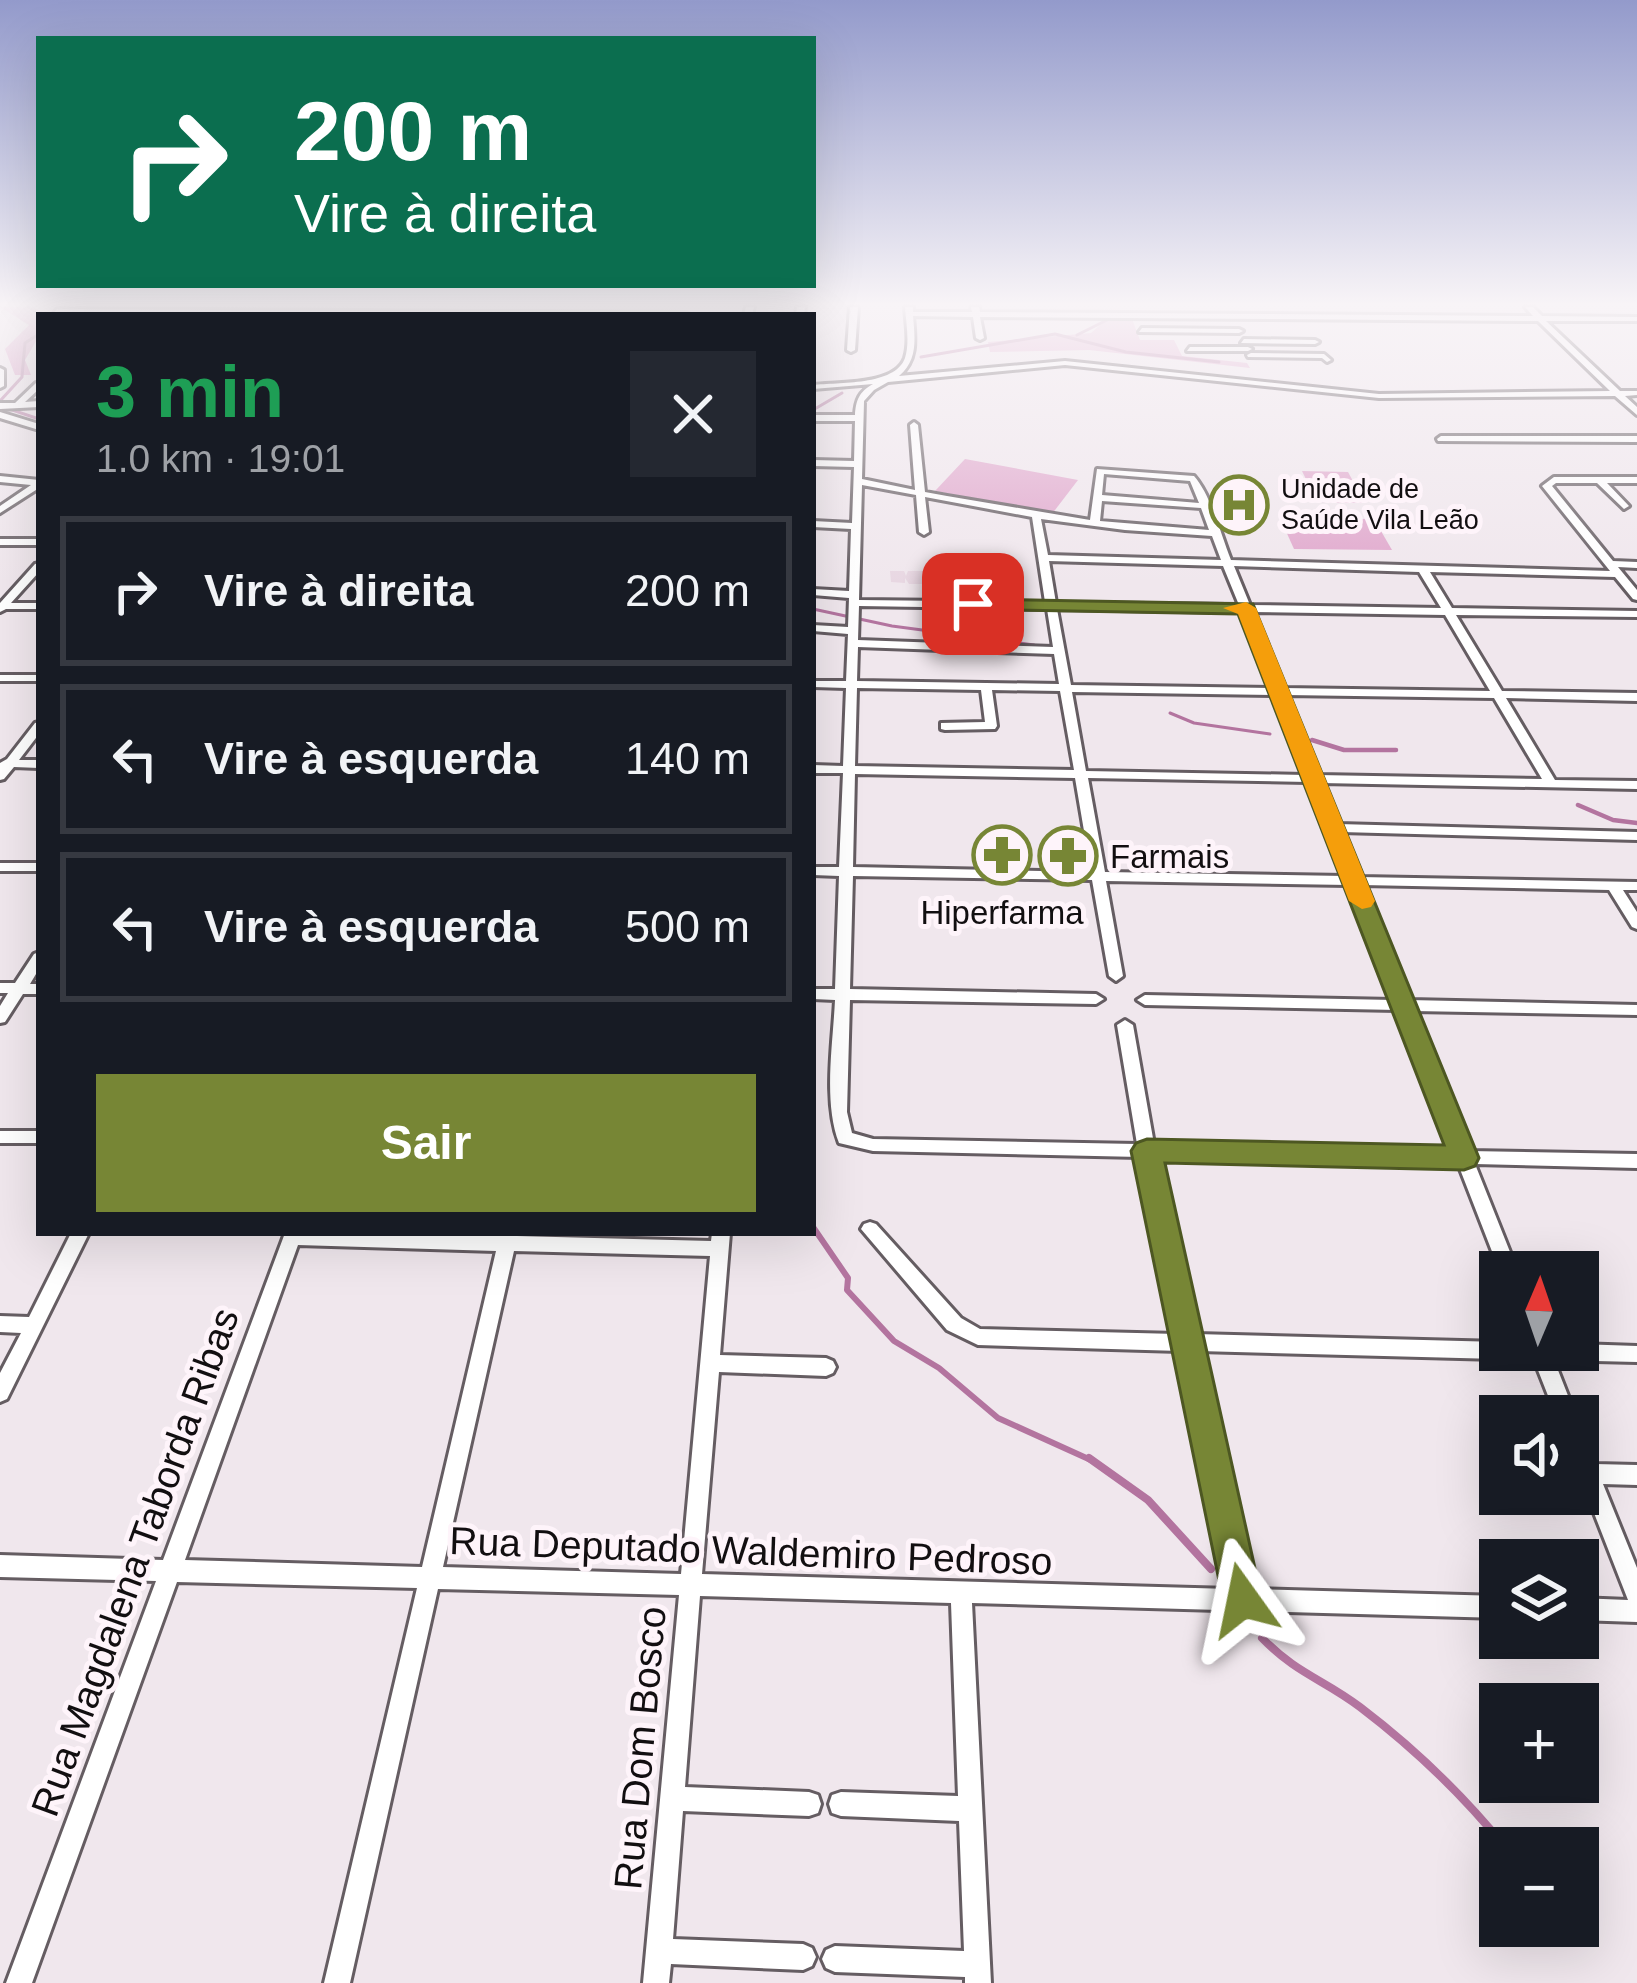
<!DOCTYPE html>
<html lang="pt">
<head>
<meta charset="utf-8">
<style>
	body { margin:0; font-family:Helvetica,sans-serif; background:#242831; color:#f1f3f6; height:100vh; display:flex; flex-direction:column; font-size:45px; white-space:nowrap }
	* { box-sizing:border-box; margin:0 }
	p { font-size:39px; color:#9ea1a6 }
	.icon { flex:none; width:66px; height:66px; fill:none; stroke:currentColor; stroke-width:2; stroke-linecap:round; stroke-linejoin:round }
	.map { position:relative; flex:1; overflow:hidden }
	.details { position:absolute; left:36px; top:312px; width:780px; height:924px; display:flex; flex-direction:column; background:#171b24; border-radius:0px; box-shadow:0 12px 48px #0002 }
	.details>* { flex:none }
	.guide { position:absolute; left:36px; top:36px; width:780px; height:252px; border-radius:0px; box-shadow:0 12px 48px #0002; background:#0b6e4f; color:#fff; overflow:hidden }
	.needle { width:78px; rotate:2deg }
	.controls { position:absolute; left:1479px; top:1251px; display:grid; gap:24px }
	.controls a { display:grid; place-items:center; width:120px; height:120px; border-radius:0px; background:#171b24; box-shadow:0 12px 48px #0002; font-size:60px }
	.pin { position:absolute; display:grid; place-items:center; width:102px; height:102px; color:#fff; margin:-51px; border-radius:24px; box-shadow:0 6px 18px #0006 }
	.me { position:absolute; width:132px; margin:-66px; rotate:348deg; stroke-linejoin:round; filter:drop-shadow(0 0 9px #0008) }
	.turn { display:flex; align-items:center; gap:42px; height:252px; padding:0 60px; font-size:54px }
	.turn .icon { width:156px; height:156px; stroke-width:2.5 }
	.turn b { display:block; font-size:84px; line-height:102px }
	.round { display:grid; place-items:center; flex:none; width:126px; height:126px; border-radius:0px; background:#242831 }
	.head { display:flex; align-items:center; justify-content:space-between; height:204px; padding:0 60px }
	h1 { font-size:72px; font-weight:600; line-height:90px; color:#1e9e55 }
	.button { display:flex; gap:24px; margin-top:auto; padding:24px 60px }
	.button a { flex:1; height:138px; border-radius:0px; background:#778635; color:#fff; font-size:48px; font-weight:600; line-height:138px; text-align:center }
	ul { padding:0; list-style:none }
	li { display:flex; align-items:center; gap:36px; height:150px; margin:0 24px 18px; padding:0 36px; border:6px solid #363941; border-radius:0px }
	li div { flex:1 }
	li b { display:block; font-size:45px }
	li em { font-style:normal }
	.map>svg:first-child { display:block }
	.built { fill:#e8d7e2 }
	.green { fill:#e0a7cc }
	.forest { fill:#dd9bc7 }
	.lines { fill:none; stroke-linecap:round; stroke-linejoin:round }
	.stream-far3 { stroke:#b3749f; stroke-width:3 }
	.stream-far2 { stroke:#b3749f; stroke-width:4.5 }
	.stream-far1 { stroke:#b3749f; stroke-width:6 }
	.stream { stroke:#b3749f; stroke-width:8 }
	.minor-casing { stroke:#655d62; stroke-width:6 }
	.minor { fill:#fff; fill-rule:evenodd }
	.route { fill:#778635; stroke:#4d5722; stroke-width:3 }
	.slow { fill:#f59e0b }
	.labels { text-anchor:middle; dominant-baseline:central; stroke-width:10; stroke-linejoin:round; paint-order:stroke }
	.far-poi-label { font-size:27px; fill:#120f11; stroke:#fef4fa; text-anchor:start }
	.poi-label { font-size:33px; fill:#120f11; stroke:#fef4fa; text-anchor:start }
	.near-street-label { font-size:39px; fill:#120f11; stroke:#fef4fa }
</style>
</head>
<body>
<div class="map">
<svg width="1637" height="1983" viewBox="0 0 1637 1983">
	<rect width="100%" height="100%" fill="#f0e7ed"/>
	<polygon class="built" points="890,571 904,571 906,576 908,571 929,571 931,577 942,577 941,571 1010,572 1014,585 1000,585 1008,587 1010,595 970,595 970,586 994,586 943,584 941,579 932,579 931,584 909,584 905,578 905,583 891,582"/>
	<g class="green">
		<polygon points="1107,319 1132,319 1140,340 1174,340 1182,356 1247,363 1250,368 1089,350 990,352 988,342 1091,333"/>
		<polygon points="965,459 1078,480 1052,514 935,491"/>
		<polygon points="1302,471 1348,472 1365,503 1317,502"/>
		<polygon points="1280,518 1374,519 1392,550 1294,549"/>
	</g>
	<polygon class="forest" points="0,307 32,307 49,315 39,315 39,336 25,360 31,375 15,375 5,349 29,325"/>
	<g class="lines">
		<g class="stream-far3">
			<polyline points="28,307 43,315"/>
			<polyline points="1077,335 1109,319"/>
			<polyline points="921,357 1055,334 1126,352 1219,362"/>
			<polyline points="0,401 22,377 25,343 39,334"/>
			<polyline points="0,406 39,419"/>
			<polyline points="813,410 842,393"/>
			<polyline points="813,609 892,626 1034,645"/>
			<polyline points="1170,713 1194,723 1270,734"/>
		</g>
		<g class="stream-far2">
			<polyline points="1312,740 1344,750 1396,750"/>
			<polyline points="1578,805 1613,820 1637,823"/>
		</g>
		<polyline class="stream-far1" points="813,1227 848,1278 847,1290 894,1341 939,1368 998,1418 1093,1461"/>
		<g class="stream">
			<polyline points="1089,1458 1148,1500 1211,1569"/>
			<path d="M1262 1638C1297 1674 1323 1679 1360 1707 1414 1748 1463 1795 1506 1848"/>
		</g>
		<g class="minor-casing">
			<g id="minor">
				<polygon points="746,307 754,307 752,315 744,315"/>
				<polygon points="797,307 805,307 804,315 796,315"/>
				<polygon points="850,307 858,307 855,350 851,352 847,350"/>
				<path d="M905 307H913V312H972L971 307H979L980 312 1533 316 1525 307H1533L1542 316 1637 317V321H1546L1620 391H1637V395L1625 396 1637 407V415L1615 396 1379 398 1065 365 888 382 874 390 864 401 862 479 915 490 910 425 914 422 918 425 925 492 947 496 1090 520 1097 469 1194 476C1211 495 1221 535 1231 560L1610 571 1542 486 1554 477H1637V483H1607L1629 506 1624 509 1597 483H1556L1552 486 1613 561 1637 562V568L1618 567 1637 590V600L1633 599 1615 577 1430 572 1452 608 1637 611V617L1456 615 1502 691 1637 693V701L1506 698 1555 780 1637 781V789L1321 783 1338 824 1637 832V840L1341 832 1359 877 1637 882V890H1623L1637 912V929L1632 927 1609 890 1362 885 1409 1000 1637 1005V1015L1413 1011 1469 1151 1637 1154V1168L1475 1164 1518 1272H1500L1458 1164 1157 1157 1196 1334 1500 1342V1350H1578V1344L1637 1346V1362L1554 1360 1576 1416H1556L1534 1360 1199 1351 1252 1589 1500 1596V1618L972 1603 991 1983H965V1977L835 1972 826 1968 822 1959 826 1950 835 1946 964 1951 959 1821 841 1816 832 1813 829 1804 832 1795 841 1792 958 1796 951 1603 700 1596 685 1787 809 1792 818 1795 821 1804 818 1813 809 1816 683 1811 673 1939 803 1944 812 1948 816 1957 812 1966 803 1970 671 1964 669 1983H643L679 1595 438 1589 350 1983H324L417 1588 177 1582 32 1983H6L156 1581 0 1577V1555L163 1560 285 1233 499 1236 500 1233H518L517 1236 711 1241 712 1233H730L720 1355 826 1358 833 1361 836 1367 833 1373 826 1376 719 1372 702 1574 1230 1589 1180 1351 978 1345 947 1330 861 1229 864 1224 870 1222 876 1224 961 1318 980 1329 1177 1334 1140 1157 873 1151 839 1143C823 1102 833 1044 835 1000L813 999V989H835L839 876 813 875V867H839L843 773H813V765L843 766 846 688 813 687V681H846L848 634 813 631V625L848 627 849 598 813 595V589L849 591 851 529 813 527V521L852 523 854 467 813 466V460L854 461 855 421H813V415H855C856 400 859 392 873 384L813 389V385C838 382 895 386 905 358 910 342 906 323 905 307ZM913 316 973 317 976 338 980 340 984 338 980 317 1538 321 1610 391 1379 394 1065 361 899 376C918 360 915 339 913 316ZM1104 474 1190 481 1199 503 1102 495ZM862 485 916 495 919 532 924 535 929 532 925 497 1032 517 1045 602 859 600ZM1102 501 1201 508 1209 530 1100 521ZM1041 519 1125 530 1212 536 1221 560 1048 555ZM1049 561 1223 566 1239 605 1056 603ZM1234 566 1419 572 1441 608 1250 605ZM859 606 1047 609 1053 647 858 640ZM1057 609 1241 612 1271 688 1071 685ZM1252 612 1445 615 1490 691 1283 688ZM858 647 1054 654 1059 684 857 681ZM857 688 981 690 985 722 941 723V729L945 730 995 729 997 726 992 690 1060 691 1074 770 855 766ZM1072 692 1274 695 1305 775 1086 771ZM1286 695 1494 698 1542 779 1318 775ZM855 774 1075 778 1091 872 853 867ZM1088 778 1308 782 1345 876 1105 872ZM853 876 1092 880 1109 976 1116 981 1123 976 1106 881 1348 885 1393 1000 1145 995 1137 1000 1145 1005 1397 1010 1452 1151 1154 1144 1133 1025 1125 1020 1117 1025 1137 1144 873 1139 852 1133 847 1112 850 1000 1096 1004 1104 999 1096 994 850 989ZM298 1245 496 1251 422 1567 185 1560ZM514 1251 710 1256 681 1574 443 1567Z"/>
				<polygon points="57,309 686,313 690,315 54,313"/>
				<polygon points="1142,328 1239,329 1243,331 1239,333 1139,332"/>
				<polygon points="1244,339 1315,340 1319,342 1315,344 1241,343"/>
				<polygon points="1190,347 1248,347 1252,349 1248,351 1187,351"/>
				<polygon points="1251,353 1324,354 1331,360 1327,362 1322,358 1248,357 1247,355"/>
				<polygon points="0,368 4,370 4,386 0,388"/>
				<polygon points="36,383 39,383 39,389 25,402 39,401 39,407 0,409 0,403 15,403"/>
				<polygon points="0,412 39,424 39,430 0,418"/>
				<polygon points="1441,436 1637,436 1637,442 1438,441 1437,439"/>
				<polygon points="0,476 39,480 39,488 0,513 0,506 31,485 0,482"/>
				<rect x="0" y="539" width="39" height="6"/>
				<polygon points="39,563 39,572 11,603 39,603 39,609 6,609 0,612 0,603 35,564"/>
				<rect x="0" y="675" width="39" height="6"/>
				<polygon points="39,722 39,734 19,760 39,760 39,768 14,767 4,779 0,780 0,763 7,759 35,723"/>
				<rect x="0" y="863" width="39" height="8"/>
				<polygon points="39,952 39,969 30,984 39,984 39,994 23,994 5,1022 0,1023 0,1006 8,993 0,993 0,983 15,983 34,954"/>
				<rect x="0" y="1131" width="39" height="12"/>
				<polygon points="71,1233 89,1233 7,1399 0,1402 0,1373 21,1333 0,1332 0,1316 29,1317"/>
				<polygon points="1578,1437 1585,1439 1595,1464 1637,1465 1637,1485 1603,1484 1637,1568 1637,1622 1578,1620 1578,1598 1628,1600 1578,1472"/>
			</g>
		</g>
		<use href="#minor" class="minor"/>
	</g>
	<linearGradient id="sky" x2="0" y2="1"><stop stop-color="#939acb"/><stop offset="0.52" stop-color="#f8f4f7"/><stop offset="1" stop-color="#f8f4f7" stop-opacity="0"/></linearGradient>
	<rect width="1637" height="585" fill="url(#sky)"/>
	<polygon class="route" points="973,599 1253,604 1479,1158 1475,1166 1464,1170 1165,1163 1262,1600 1257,1614 1243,1620 1229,1614 1223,1600 1131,1151 1136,1143 1147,1139 1444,1145 1238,614 966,609 966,600"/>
	<polygon class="slow" points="1246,602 1256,608 1375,901 1371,907 1362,909 1349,901 1238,614 1223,608"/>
	<defs>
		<g id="hospital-ring" transform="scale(3)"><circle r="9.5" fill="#fef4fa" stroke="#778635" stroke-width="1.5"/><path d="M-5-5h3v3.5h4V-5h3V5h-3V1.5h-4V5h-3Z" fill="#778635"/></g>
		<g id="pharmacy-ring" transform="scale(3)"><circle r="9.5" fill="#fef4fa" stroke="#778635" stroke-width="1.5"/><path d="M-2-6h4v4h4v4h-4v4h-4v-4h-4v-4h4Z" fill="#778635"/></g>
	</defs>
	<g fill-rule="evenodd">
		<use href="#hospital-ring" x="1239" y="505"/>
		<use href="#pharmacy-ring" x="1002" y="855"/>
		<use href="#pharmacy-ring" x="1068" y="856"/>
	</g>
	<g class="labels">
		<g class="far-poi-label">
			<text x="1281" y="489">Unidade de<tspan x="1281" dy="31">Saúde Vila Leão</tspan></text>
		</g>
		<g class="poi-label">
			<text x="1110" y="856">Farmais</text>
			<text x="1002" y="912" text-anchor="middle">Hiperfarma</text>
		</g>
		<g class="near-street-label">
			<text transform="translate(751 1551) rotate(2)">Rua Deputado Waldemiro Pedroso</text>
			<text transform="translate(135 1562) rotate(-70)">Rua Magdalena Taborda Ribas</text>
			<text transform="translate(640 1748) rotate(-85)">Rua Dom Bosco</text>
		</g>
	</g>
</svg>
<div class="controls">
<a><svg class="needle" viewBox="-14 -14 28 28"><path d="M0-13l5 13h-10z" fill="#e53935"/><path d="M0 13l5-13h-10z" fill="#9ea1a6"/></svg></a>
<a><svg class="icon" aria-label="sound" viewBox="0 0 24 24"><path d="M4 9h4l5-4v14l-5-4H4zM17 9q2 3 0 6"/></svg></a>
<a><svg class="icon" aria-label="layers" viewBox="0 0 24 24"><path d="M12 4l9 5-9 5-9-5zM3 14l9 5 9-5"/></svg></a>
<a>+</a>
<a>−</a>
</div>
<div class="pin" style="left:973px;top:604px;background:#d93025"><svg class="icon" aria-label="arrive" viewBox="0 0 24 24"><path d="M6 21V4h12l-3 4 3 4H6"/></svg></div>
<svg class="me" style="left:1243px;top:1600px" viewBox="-20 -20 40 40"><path d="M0-17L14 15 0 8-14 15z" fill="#778635" stroke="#fff" stroke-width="4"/></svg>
<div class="guide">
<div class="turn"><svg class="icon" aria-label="right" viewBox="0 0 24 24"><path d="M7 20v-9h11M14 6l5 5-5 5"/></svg><div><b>200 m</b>Vire à direita</div></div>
</div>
<section class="details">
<div class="head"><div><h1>3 min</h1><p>1.0 km · 19:01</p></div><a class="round"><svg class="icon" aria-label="close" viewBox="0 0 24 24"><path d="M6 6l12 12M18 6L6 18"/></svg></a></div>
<ul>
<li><svg class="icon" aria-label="right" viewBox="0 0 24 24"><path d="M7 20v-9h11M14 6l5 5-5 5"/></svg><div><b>Vire à direita</b></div><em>200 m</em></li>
<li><svg class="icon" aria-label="left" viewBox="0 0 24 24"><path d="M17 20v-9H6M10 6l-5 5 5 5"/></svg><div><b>Vire à esquerda</b></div><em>140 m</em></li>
<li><svg class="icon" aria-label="left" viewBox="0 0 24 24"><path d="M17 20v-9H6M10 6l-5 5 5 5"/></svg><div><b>Vire à esquerda</b></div><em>500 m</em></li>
</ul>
<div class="button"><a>Sair</a></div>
</section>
</div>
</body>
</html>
